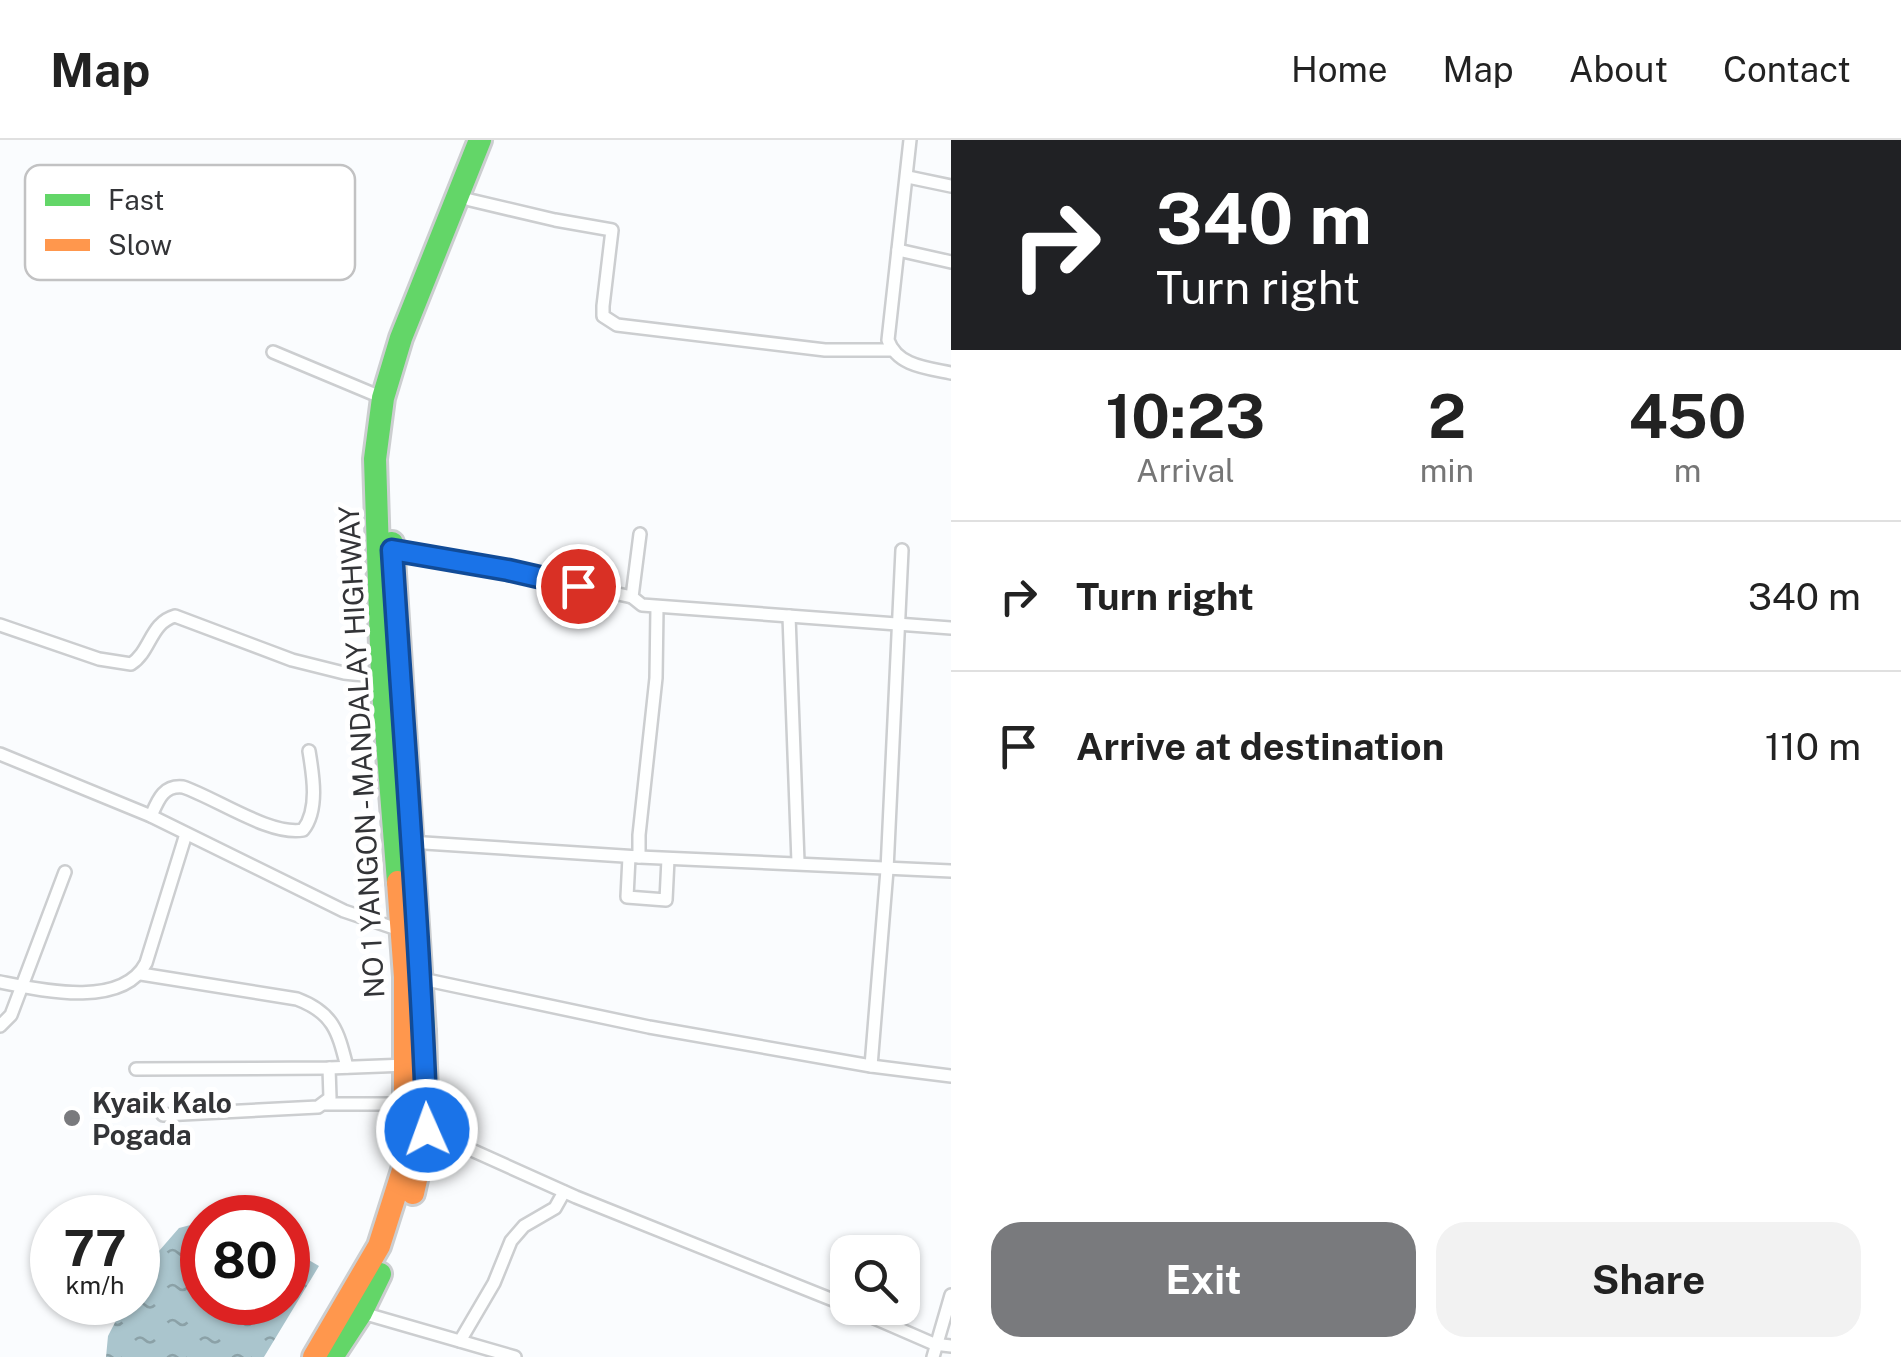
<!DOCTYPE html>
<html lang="en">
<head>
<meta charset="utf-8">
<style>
	body { margin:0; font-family:"Public Sans",sans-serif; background:#f2f2f2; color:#222; height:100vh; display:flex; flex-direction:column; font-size:38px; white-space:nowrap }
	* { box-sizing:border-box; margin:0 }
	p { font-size:32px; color:#767676 }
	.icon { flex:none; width:55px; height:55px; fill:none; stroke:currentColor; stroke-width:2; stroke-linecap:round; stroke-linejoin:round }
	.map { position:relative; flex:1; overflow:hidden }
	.sheet { display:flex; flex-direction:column; background:#fff; width:950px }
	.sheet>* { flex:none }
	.hud { background:#202124; color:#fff; overflow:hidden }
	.controls { position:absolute; left:830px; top:1095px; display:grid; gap:20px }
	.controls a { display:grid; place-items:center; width:90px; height:90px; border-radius:20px; background:#fff; box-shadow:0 2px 8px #0004; font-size:50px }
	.speed { position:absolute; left:30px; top:1055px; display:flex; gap:20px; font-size:50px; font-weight:700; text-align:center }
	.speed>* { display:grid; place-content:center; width:130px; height:130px; border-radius:50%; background:#fff; box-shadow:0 2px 8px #0004; line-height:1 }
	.speed small { font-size:25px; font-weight:400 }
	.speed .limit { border:15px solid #d22; background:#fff; color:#111 }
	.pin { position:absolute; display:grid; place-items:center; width:85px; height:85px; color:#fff; margin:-42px; border:5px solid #fff; border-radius:50%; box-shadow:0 2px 10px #0007 }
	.me { position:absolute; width:110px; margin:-55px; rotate:358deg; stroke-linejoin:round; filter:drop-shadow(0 0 8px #0008) }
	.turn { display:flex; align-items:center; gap:35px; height:210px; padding:0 40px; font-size:45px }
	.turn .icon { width:130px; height:130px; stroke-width:2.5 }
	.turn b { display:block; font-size:70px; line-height:85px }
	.eta { display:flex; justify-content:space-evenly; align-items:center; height:170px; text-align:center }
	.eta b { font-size:60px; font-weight:700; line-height:70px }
	.primary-button { display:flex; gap:20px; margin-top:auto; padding:20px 40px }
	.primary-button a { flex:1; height:115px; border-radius:30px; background:#797a7d; color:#fff; font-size:40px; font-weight:700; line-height:115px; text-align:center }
	.primary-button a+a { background:#f2f2f2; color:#222 }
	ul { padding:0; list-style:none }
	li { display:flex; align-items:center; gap:30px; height:150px; padding:0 40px; border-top:2px solid #e0e0e0 }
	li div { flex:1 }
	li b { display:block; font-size:38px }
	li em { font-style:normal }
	header { display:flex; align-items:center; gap:60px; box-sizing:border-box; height:140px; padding:0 50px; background:#fff; border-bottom:2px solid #e0e0e0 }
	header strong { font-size:48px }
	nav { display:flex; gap:55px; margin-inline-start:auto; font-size:35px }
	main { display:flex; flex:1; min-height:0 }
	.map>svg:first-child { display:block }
	.water { fill:url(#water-ripples) }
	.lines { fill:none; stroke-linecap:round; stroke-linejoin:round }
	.street-casing { stroke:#ccced0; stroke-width:16 }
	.fast-casing { stroke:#ccced0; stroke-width:28 }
	.slow-casing { stroke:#ccced0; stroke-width:28 }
	.street { stroke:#feffff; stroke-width:11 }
	.fast { stroke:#63d668; stroke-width:22 }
	.slow { stroke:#ff974d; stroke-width:22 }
	.route-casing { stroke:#114b97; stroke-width:25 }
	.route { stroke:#1a73e8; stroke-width:18 }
	.poi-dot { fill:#797a7d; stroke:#fff; stroke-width:4 }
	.labels { text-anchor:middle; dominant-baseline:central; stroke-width:10; stroke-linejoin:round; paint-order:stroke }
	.street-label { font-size:28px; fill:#333437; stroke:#fff }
	.poi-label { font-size:28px; font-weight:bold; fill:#333437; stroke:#fff; text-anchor:start }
	.key { fill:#fff; stroke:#c2c2c3; stroke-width:2.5 }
	.key-label { font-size:28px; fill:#333437 }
</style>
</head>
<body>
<header>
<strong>Map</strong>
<nav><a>Home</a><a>Map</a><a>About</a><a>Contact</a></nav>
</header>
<main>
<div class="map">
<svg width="951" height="1217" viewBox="0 0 951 1217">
	<defs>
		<pattern id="water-ripples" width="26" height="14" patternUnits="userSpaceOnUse" patternTransform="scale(2.5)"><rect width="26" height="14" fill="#aac5cd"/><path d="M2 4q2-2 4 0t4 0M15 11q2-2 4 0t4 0" fill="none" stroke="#8ba1a7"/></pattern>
	</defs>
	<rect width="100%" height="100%" fill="#fafcfe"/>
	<polygon class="water" points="202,1082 202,1162 288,1162 288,1108 319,1126 264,1217 106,1217 108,1196 125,1163 138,1162 139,1134 179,1088"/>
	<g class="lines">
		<g class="street-casing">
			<g id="street">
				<path d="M910 0 888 200C897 226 927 228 951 233"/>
				<polyline points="908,37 951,46"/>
				<polyline points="470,60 555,80 612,90 603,166 603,176 617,185 825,210 891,210"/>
				<polyline points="898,110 951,122"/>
				<polyline points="273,212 383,258"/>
				<polyline points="640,394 632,457 642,465 951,488"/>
				<polyline points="393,410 508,430 632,457"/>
				<polyline points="789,476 798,722"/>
				<path d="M0 485 99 519 131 524C151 511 150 483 175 476L292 520 344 533 382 537"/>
				<polyline points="0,614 151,676 344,771 400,790"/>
				<path d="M151 676C158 660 163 645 183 647 216 658 270 696 303 690 319 670 313 635 309 611"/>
				<polyline points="409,702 639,717 639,695 656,538 657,468"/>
				<polyline points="629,717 627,757 666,760 668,719"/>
				<polyline points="639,717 951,731"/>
				<path d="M141 834 297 859C334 873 338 892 347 927"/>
				<polyline points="422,839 649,887 871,926 951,936"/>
				<path d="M0 842C40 850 122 869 146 823L186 694"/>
				<polyline points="0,886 11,875 65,732"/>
				<polyline points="871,926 887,730 902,410"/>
				<polyline points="136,929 329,928 407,925"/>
				<polyline points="325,964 407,964"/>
				<polyline points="163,975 318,967 330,958 329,928"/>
				<polyline points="427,990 576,1057 848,1166"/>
				<polyline points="851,1168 934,1204 951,1206"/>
				<polyline points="359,1172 515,1217"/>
				<polyline points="460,1201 494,1143 511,1101 524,1086 555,1068 564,1052"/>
				<polyline points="933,1217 951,1155"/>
			</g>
		</g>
		<g class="fast-casing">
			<g id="fast">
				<polyline points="392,403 424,892"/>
				<polyline points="398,742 382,537 375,319 383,258 401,198 480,0"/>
				<polyline points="332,1217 361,1173 380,1134"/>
			</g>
		</g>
		<g class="slow-casing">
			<g id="slow">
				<polyline points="413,1053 427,990 424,892"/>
				<polyline points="314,1217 379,1106 405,1024 405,837 398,742"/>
			</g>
		</g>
		<use href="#street" class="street"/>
		<use href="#fast" class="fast"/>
		<use href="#slow" class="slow"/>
	</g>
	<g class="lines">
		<g class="route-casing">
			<path id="route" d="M427 990C420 797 404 604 392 410L508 430 578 446"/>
		</g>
		<use href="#route" class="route"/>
	</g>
	<circle class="poi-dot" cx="72" cy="978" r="10"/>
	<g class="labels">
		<g class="street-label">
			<text transform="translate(361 612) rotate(-93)">NO 1 YANGON - MANDALAY HIGHWAY</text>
		</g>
		<g class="poi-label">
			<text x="92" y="962">Kyaik Kalo<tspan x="92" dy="32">Pogada</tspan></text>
		</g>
	</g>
	<rect x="25" y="25" width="330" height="115" rx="15" class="key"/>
	<rect x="45" y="54" width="45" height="12" fill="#63d668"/>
	<rect x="45" y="99" width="45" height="12" fill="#ff974d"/>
	<g class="key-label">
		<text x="108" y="70">Fast</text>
		<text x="108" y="115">Slow</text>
	</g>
</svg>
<div class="controls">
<a><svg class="icon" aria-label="search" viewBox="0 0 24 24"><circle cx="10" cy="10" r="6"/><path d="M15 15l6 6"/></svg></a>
</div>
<div class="speed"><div>77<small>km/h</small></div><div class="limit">80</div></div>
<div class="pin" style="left:578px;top:446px;background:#d93025"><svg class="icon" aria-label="arrive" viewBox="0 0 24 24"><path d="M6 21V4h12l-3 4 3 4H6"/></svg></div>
<svg class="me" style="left:427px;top:990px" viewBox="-20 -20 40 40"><circle r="17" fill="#1a73e8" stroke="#fff" stroke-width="3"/><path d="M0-11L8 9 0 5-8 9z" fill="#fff"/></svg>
</div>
<section class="sheet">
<div class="hud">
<div class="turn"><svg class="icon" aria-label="right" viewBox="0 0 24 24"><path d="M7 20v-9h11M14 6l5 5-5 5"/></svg><div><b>340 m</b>Turn right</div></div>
</div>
<div class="eta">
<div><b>10:23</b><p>Arrival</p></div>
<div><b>2</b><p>min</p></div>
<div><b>450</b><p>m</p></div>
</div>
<ul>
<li><svg class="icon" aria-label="right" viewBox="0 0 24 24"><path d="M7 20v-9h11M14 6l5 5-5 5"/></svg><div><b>Turn right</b></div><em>340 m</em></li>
<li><svg class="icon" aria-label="arrive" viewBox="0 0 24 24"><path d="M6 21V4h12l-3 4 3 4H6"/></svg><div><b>Arrive at destination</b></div><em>110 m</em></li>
</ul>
<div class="primary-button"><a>Exit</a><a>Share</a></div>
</section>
</main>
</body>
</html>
